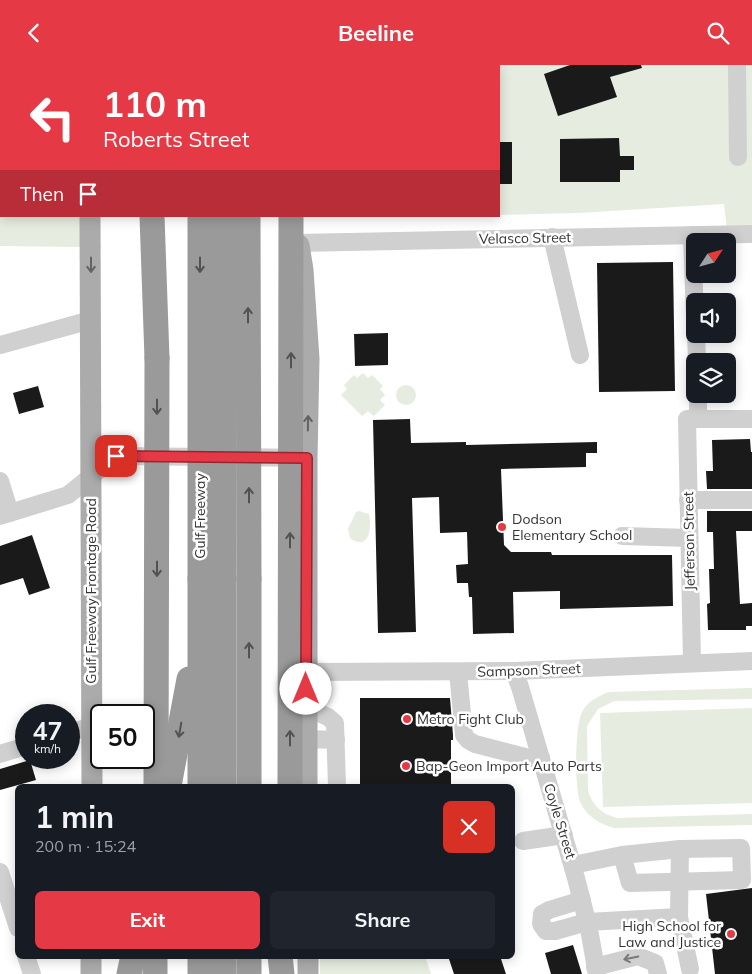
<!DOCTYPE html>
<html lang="en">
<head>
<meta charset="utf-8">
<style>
	body { margin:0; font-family:Mulish,sans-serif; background:#20242c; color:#f1f3f6; height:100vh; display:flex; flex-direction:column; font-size:19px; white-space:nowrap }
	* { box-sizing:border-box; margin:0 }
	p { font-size:16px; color:#9ea1a6 }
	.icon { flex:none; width:28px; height:28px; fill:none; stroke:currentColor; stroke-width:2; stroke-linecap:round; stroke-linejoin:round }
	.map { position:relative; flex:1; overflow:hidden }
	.details { position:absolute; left:15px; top:719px; width:500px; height:175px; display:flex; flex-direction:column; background:#171b24; border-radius:8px; box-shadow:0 2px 12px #0003 }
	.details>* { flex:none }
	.banner { position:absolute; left:0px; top:0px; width:500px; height:152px; box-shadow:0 2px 12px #0003; background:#e63946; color:#fff; overflow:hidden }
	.needle { width:32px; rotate:54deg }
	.fabs { position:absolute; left:686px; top:168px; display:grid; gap:10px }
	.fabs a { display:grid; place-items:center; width:50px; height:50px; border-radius:8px; background:#171b24; box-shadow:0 2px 12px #0003; font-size:25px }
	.speed { position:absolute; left:15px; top:639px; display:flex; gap:10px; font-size:25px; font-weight:700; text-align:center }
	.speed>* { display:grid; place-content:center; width:65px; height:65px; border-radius:50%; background:#171b24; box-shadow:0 2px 12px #0003; line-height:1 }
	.speed small { font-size:12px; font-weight:400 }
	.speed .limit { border:2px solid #111; border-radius:8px; background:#fff; color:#111 }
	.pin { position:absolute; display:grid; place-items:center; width:42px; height:42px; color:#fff; margin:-21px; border-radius:10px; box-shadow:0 2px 8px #0006 }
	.me { position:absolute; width:55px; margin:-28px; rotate:0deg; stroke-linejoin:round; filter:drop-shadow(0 0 4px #0008) }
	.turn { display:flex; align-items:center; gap:18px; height:105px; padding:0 20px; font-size:22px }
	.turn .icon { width:65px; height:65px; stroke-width:2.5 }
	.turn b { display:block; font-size:35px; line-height:42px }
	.then { display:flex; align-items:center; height:48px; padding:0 20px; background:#0003; gap:10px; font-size:19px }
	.round { display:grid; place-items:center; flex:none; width:52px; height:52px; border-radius:8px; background:#20242c }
	.headline { display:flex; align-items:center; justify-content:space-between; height:85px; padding:0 20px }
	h1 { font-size:30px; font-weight:700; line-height:38px }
	.action { display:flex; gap:10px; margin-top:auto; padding:10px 20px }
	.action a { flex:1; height:58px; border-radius:8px; background:#e63946; color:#fff; font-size:20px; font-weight:700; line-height:58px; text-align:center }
	.action a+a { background:#20242c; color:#f1f3f6 }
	header { display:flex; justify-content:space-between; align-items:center; height:65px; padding:0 20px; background:#e63946; color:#fff; font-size:22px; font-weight:700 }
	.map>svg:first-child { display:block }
	.green { fill:#e6ecdf }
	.building { fill:#1a1a1a }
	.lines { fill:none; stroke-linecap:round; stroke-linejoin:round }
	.minor { stroke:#d0d0d0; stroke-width:18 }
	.major { stroke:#ababab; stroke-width:21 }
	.highway { stroke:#9a9a9a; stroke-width:25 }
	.highway-bridge { stroke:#9a9a9a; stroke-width:25 }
	.oneway { stroke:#636363 }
	.oneway2 { stroke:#525252 }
	.oneway3 { stroke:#7a7a7a }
	.route-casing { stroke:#96252e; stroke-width:12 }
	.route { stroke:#e63946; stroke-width:9 }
	.poi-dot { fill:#e63946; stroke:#fff; stroke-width:2 }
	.labels { text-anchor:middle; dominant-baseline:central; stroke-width:5; stroke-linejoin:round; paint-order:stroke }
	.street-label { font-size:14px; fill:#333; stroke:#fff }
	.poi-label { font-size:14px; fill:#333; stroke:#fff; text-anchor:start }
</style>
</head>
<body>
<header><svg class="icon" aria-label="back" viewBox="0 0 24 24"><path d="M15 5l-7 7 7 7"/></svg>Beeline<svg class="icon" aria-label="search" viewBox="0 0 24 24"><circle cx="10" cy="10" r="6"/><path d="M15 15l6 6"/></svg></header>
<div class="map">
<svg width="752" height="909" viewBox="0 0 752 909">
	<rect width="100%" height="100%" fill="#fff"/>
	<g class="green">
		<polygon points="320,0 752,0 752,164 727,165 724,139 578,148 499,150 499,1"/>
		<polygon points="0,141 1,151 80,151 80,182 0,181"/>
		<polygon points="363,308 368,313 372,310 383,321 380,324 385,330 380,335 385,340 374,351 368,346 362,351 341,330 347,324 344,320 354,310 357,313"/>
		<circle cx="406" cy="330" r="10"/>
		<path d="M359 446 369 449C372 463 369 487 350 473L348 464 356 447Z"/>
		<path d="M752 623V634L614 636 598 644 587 661 588 725C592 741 602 749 617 753L752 749V760L614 763C600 759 588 752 581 739 574 726 575 661 582 647 587 637 598 631 609 627Z"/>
		<polygon points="752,643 752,738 603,742 600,648"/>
		<polygon points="320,891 425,891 431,909 320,909"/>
	</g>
	<g class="building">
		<polygon points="570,0 641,0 642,3 610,12 617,32 558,51 544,9"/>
		<polygon points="619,73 620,91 634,91 634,105 620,105 620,117 560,117 560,74"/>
		<rect x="499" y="77" width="13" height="42"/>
		<polygon points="673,197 675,326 599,327 597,198"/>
		<polygon points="388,268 388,300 355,301 354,269"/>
		<polygon points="38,321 44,342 19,349 13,328"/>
		<polygon points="410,354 411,378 466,377 466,380 597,377 597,388 586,388 586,402 501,404 504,480 511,487 551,487 552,490 672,490 673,541 560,544 560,526 513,527 514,568 473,569 472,532 469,532 468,518 457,518 456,500 468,499 467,467 440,468 439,432 412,433 416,567 378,568 373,355"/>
		<polygon points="750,374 751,387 752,387 752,424 707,424 706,406 713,406 712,375"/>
		<polygon points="707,446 752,446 752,466 736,466 740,539 752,538 752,561 746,561 746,565 708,565 707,539 710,538 709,504 714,504 713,467 707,467"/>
		<polygon points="32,470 50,523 29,530 23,513 0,520 0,481"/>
		<polygon points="360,633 450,633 453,670 453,675 451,675 451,721 360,721"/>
		<polygon points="30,695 36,715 0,725 0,704"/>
		<polygon points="752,823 752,909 715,909 706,829"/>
		<polygon points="573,880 582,909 551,909 545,888"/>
		<polygon points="448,891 500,891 506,909 454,909"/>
	</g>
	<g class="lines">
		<g class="minor">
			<polyline points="360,0 360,1"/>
			<polyline points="737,0 738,92"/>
			<polyline points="692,170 695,252"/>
			<polyline points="552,172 580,290"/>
			<polyline points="298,178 752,169"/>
			<polyline points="696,269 697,296"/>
			<polyline points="0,280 91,255"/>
			<polyline points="698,329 698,354"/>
			<polyline points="238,392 302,393"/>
			<polyline points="0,416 10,448"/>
			<polyline points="688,435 752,435"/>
			<polyline points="0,451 68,430 116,391 210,392"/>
			<polyline points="622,471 689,473"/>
			<polyline points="692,597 687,354 752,354"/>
			<polyline points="514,606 520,622 576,813 589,864 597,909"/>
			<polyline points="306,607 514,606 752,596"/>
			<polyline points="458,607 464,670 468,675 475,679 529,693 541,693"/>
			<polyline points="306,642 328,652 335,658 337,721"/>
			<polyline points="69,668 92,661"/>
			<polyline points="306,674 336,675"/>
			<polyline points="0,689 26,681"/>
			<polyline points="523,776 564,770"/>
			<polyline points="573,800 622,790 680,784 741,783 742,815 630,818 622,790"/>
			<polyline points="0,807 18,863"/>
			<polyline points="582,835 549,845 542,849 541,859 546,866 555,866 587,857 679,852 680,784"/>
			<polyline points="679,852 690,904"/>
			<polyline points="26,891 32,909"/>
			<polyline points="595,902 638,891 655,898 658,909"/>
		</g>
		<g class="major">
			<polyline points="91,1 91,0"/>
			<polyline points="90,151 92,721"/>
			<polyline points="299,180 303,205 309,294 307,393 307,721"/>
			<polyline points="308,891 308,909"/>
			<polyline points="91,909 91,891"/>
		</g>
		<g class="highway">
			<polyline points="147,0 147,1"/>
			<polyline points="200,0 200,1"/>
			<polyline points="224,0 224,1"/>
			<polyline points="248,0 248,1"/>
			<polyline points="290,0 290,1"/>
			<polyline points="152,151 157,293"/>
			<polyline points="200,514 200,721"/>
			<polyline points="224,514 224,721"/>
			<polyline points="249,514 249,721"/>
			<polyline points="169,721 189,614"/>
			<polyline points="200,891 200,909"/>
			<polyline points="224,891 224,909"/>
			<polyline points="249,891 249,909"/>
			<polyline points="280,891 282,909"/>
			<polyline points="129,909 133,891"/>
			<polyline points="155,909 155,891"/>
		</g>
		<g class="highway-bridge">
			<polyline points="200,151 200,514"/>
			<polyline points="224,151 224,514"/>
			<polyline points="248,151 249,514"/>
			<polyline points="156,721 157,293"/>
			<polyline points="290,721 291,151"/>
		</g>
	</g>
	<defs><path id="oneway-shaft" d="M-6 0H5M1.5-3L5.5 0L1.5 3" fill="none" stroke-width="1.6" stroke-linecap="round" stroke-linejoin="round" transform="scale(1.25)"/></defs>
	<g class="oneway">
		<use href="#oneway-shaft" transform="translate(91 200) rotate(90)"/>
		<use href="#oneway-shaft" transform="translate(308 358) rotate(-89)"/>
	</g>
	<g class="oneway2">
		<use href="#oneway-shaft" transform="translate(200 200) rotate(90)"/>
		<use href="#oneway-shaft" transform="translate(248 250) rotate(-90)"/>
		<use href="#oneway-shaft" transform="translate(291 295) rotate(-90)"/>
		<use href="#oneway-shaft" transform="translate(157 342) rotate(90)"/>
		<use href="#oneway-shaft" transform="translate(249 430) rotate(-90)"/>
		<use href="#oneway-shaft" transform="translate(290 475) rotate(-90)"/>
		<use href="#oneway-shaft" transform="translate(157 504) rotate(90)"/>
		<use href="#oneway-shaft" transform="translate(249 585) rotate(-90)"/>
		<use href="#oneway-shaft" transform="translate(180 665) rotate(100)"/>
		<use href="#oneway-shaft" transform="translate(290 673) rotate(-90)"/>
	</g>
	<use class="oneway3" href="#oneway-shaft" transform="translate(631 893) rotate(168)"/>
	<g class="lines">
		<g class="route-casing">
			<polyline id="route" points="116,391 307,393 306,624"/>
		</g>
		<use href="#route" class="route"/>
	</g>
	<g class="poi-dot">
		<circle cx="502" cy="462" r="5"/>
		<circle cx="407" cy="654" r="5"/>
		<circle cx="406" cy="701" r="5"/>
		<circle cx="731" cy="869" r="5"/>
	</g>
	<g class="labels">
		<g class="street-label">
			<text transform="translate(525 173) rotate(-1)">Velasco Street</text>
			<text transform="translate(200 451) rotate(-90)">Gulf Freeway</text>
			<text transform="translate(689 476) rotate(-91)">Jefferson Street</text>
			<text transform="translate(91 526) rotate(-90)">Gulf Freeway Frontage Road</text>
			<text transform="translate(529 605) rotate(-2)">Sampson Street</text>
			<text transform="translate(560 756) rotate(73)">Coyle Street</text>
		</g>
		<g class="poi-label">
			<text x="512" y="454">Dodson<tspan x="512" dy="16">Elementary School</tspan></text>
			<text x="417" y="654">Metro Fight Club</text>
			<text x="416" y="701">Bap-Geon Import Auto Parts</text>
			<text x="721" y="861" text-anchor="end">High School for<tspan x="721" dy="16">Law and Justice</tspan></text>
		</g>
	</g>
</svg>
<div class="fabs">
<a><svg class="needle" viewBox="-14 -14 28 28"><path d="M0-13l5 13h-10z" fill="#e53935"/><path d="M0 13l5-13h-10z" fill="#9ea1a6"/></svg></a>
<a><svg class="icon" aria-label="sound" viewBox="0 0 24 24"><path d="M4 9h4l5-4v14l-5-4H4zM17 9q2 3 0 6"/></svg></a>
<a><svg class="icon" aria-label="layers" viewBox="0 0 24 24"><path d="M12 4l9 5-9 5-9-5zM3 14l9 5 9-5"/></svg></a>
</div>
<div class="speed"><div>47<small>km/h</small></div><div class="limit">50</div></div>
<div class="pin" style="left:116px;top:391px;background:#d93025"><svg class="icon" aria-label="arrive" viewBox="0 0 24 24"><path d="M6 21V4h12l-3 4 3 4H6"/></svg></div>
<svg class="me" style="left:306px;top:624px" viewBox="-20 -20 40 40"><circle r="19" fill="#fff"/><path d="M0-13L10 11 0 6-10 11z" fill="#e63946"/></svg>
<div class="banner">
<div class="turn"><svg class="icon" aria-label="left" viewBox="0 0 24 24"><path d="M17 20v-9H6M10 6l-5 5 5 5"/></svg><div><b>110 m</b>Roberts Street</div></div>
<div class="then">Then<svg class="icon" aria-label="arrive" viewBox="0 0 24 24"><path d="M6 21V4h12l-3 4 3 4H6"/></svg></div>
</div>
<section class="details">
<div class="headline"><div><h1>1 min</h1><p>200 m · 15:24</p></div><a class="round" style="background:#d93025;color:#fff"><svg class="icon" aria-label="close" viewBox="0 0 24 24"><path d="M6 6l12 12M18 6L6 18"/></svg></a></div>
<div class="action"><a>Exit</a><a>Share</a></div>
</section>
</div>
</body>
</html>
